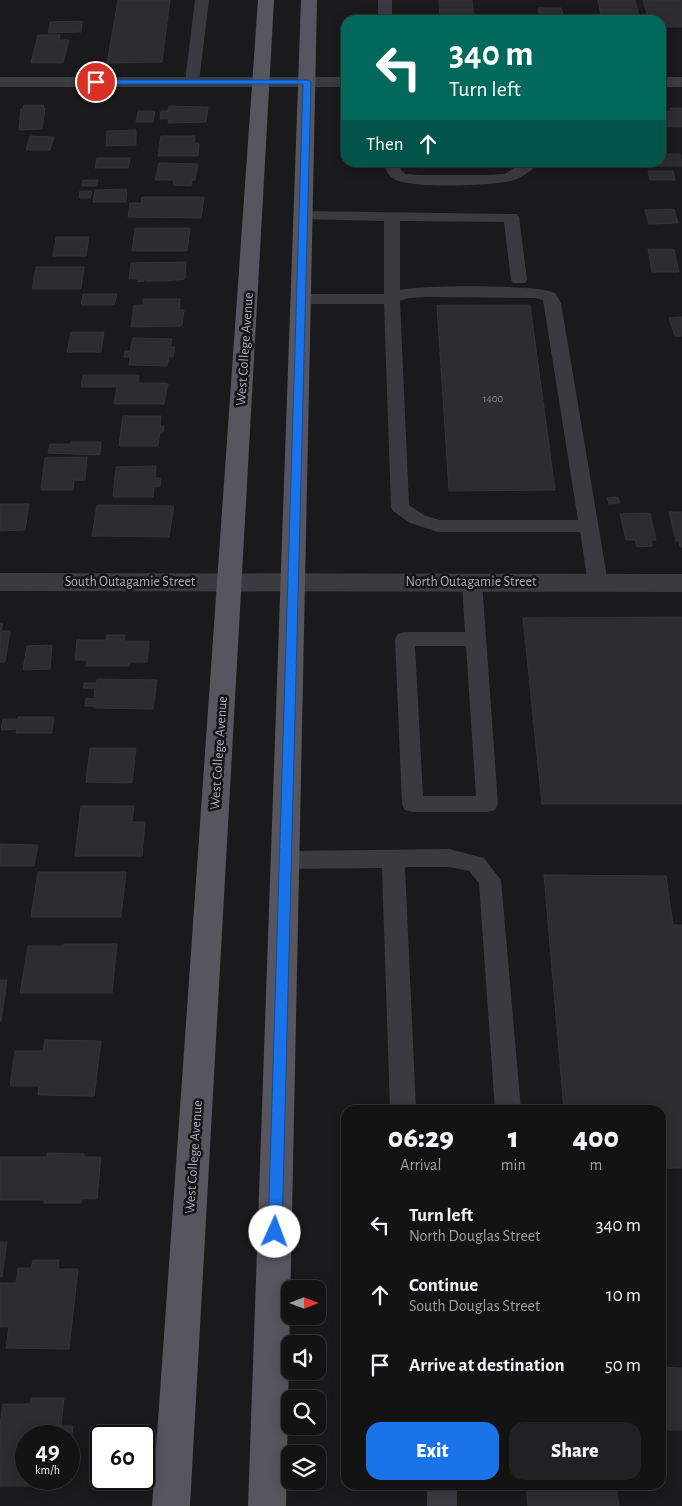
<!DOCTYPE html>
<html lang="en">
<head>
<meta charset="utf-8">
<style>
	body { margin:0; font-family:"Alegreya Sans",sans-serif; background:#212022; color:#f1f3f6; height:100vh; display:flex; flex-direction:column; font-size:19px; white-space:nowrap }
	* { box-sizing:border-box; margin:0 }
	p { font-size:16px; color:#9d9ea0 }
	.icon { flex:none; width:28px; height:28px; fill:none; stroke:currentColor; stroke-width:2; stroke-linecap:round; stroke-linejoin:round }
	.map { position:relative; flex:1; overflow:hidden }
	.drawer { position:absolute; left:341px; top:1105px; width:325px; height:385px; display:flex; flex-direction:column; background:#141314; border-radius:15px; box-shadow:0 2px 12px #0003,0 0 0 1px #333234 }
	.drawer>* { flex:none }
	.banner { position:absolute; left:341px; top:15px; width:325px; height:152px; border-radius:15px; box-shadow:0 2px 12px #0003,0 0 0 1px #333234; background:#00695c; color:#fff; overflow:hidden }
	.needle { width:32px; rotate:90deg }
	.controls { position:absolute; left:281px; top:1280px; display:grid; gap:10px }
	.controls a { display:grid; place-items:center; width:45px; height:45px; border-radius:10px; background:#141314; box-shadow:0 2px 12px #0003,0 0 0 1px #333234; font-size:25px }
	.speed { position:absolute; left:15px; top:1425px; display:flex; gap:10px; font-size:25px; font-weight:700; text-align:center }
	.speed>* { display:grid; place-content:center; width:65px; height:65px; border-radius:50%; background:#141314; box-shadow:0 2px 12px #0003,0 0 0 1px #333234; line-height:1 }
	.speed small { font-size:12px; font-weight:400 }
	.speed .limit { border:2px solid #111; border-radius:8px; background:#fff; color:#111 }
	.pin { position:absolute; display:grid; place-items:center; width:42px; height:42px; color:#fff; margin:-21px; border:2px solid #fff; border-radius:50%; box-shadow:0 1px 5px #0007 }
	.me { position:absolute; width:55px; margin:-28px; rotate:2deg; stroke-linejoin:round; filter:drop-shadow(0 0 4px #0008) }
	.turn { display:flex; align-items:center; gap:18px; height:105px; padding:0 25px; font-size:22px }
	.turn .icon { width:65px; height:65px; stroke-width:2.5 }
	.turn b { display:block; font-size:35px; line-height:42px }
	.then { display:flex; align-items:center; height:48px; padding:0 25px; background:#0003; gap:10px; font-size:19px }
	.eta { display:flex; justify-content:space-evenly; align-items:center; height:85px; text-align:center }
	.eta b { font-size:30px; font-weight:800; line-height:35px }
	.cta { display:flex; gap:10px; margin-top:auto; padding:10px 25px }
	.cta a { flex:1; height:58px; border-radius:15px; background:#1a73e8; color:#fff; font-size:20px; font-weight:800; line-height:58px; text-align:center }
	.cta a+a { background:#212022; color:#f1f3f6 }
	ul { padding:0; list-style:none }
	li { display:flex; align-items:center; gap:15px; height:70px; padding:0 25px }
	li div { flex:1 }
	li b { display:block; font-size:19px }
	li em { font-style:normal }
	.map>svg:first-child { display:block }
	.building { fill:#2d2c2f; stroke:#343337 }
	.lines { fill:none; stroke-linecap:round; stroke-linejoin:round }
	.lane { fill:#3b3a40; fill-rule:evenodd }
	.street { fill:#3b3a40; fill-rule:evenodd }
	.primary { fill:#57565f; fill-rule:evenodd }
	.route { fill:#1a73e8; stroke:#114b97 }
	.labels { text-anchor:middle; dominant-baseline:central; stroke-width:5; stroke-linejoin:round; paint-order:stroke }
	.number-label { font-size:11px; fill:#8b8a97 }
	.street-label { font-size:14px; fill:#ababbb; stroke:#151416 }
</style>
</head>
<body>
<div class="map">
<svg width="682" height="1506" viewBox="0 0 682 1506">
	<rect width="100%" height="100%" fill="#1a191b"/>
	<g class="building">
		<polygon points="118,0 170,0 162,62 107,63"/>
		<polygon points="439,0 472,0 474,20 440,20"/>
		<polygon points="598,0 635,0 640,20 602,20"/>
		<polygon points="643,0 682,0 682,27 661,27 661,20 649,20"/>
		<polygon points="538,8 561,8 565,20 540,20"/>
		<polygon points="585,15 586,20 568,20 567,16"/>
		<polygon points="82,21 81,32 48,33 50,22"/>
		<polygon points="38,35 60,35 59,40 69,40 63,63 31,63"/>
		<polygon points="24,105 44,105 43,108 45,108 42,129 19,130 21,109 23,109"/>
		<polygon points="169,106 208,107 206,122 168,123 169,119 160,119 161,111 168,111"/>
		<polygon points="670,108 682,108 682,127 661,127 661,112 671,111"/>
		<polygon points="138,111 155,111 153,122 136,122"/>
		<polygon points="136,130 136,145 106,146 107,131"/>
		<polygon points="30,136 54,137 50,150 26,150"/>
		<polygon points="161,136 195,136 194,143 199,143 198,156 158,156"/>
		<polygon points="661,154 680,154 682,166 651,166 650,162 661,162"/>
		<polygon points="97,158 130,158 128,168 95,168"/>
		<polygon points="159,163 198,164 195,180 192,180 191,186 173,185 174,180 155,180"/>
		<polygon points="648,171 673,171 675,180 650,180"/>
		<polygon points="83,180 98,180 97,186 82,186"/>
		<polygon points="127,189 126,202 93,202 95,190"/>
		<polygon points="80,191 92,191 90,198 79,198"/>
		<polygon points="142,197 204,197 201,218 128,217 130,203 141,203"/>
		<polygon points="674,209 678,223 649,224 645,210"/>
		<polygon points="135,228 190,228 187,251 132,251"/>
		<polygon points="56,237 89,237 86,256 53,256"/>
		<polygon points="648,249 674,249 679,272 652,272"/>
		<polygon points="186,262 185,279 166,281 146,281 144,279 144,281 138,282 139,279 129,279 131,263"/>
		<polygon points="36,267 84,267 81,289 32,289"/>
		<polygon points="83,294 117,294 114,305 81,305"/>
		<polygon points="143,299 180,299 179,310 184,310 182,326 131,327 134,305 143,305"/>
		<polygon points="437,305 530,305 555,490 449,491"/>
		<polygon points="682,317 682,336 675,336 669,318"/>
		<polygon points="71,332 104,332 101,352 67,352"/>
		<polygon points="133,338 172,339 170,347 175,347 173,357 169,356 167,366 129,365 130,357 124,357 125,351 130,351"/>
		<polygon points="83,375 139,375 138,383 165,383 168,384 164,404 114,404 117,387 81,387"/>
		<polygon points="123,416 161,416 160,426 164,426 163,432 160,432 158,446 119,446"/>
		<polygon points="71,442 101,442 100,455 48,453 50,444 71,444"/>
		<polygon points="87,457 85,480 74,480 73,490 41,490 45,458"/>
		<polygon points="156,466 155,478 161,478 160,487 154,487 153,497 113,497 116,467"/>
		<polygon points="618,497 620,503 609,504 607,498"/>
		<polygon points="0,504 29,504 25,530 0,531"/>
		<polygon points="97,505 174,506 169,537 92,536"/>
		<polygon points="669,512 682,512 682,547 680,547 679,541 676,541"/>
		<polygon points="650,513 656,540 651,540 652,546 637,547 635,540 626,540 620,514"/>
		<polygon points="682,617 682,804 542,804 523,618"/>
		<polygon points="0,623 3,623 1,631 10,631 5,662 0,662"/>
		<polygon points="107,635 125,635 124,641 149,641 147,662 130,662 129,666 86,666 87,660 75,660 77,640 106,640"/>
		<polygon points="52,645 50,669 23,670 27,646"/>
		<polygon points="97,679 157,680 153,709 94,708 94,706 85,706 86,698 94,699 95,688 83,688 84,683 96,683"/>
		<polygon points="18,717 54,717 52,733 16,733 17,729 1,730 3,719 18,719"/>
		<polygon points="90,748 136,748 132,783 86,782"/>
		<polygon points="81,806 134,806 132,822 145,822 142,856 75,856"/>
		<polygon points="0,844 38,845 34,866 0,866"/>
		<polygon points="38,872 126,872 121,917 31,917"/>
		<polygon points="544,875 666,876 673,925 682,925 682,1168 661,1168 661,1110 564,1110"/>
		<polygon points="64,944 117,944 112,993 20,993 28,946 64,946"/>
		<polygon points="0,980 7,980 1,1021 0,1021"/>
		<polygon points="45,1040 101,1041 94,1096 38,1095 39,1086 10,1086 15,1051 43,1051"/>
		<polygon points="47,1153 84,1154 84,1157 101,1157 97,1199 82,1199 81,1203 44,1203 44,1200 0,1200 0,1157 47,1157"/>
		<polygon points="0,1242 7,1242 2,1277 0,1277"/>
		<polygon points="33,1260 59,1260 58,1269 78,1269 69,1349 6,1348 9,1327 0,1327 0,1283 16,1283 18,1268 31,1268"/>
		<polygon points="661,1367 682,1368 682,1430 661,1430"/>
		<polygon points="31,1398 64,1398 61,1426 73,1426 69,1462 69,1436 26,1436 26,1479 55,1479 55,1486 0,1486 0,1425 3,1404 30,1404"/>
		<polygon points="526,1485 616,1485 619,1506 528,1506"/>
	</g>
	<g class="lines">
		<g class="lane">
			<polygon points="195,0 209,0 199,82 192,86 185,82"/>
			<rect x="378" y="0" width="14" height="20"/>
			<path d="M384 162H398L401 170 406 174 420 175H485L505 174 522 162H539C533 170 523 177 514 180 495 186 409 189 394 179 388 175 385 169 384 162Z"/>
			<path d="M304 211 516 214 519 217 527 280 525 283H513L511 280 504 222 400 221V290C418 285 542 284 555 293 557 295 559 300 561 303L608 583 605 588 598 590 591 588 588 583 580 532H438L410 523 393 511 391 507 384 304H301L295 302 293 299 295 296 301 294H384V221L299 219 296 216 299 213ZM427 297 535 298 543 300 578 520H439L424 515 409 505 400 301 409 298Z"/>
			<path d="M472 575 479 577 482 582 498 804 495 810 487 812H413L405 810 402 804 395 639 398 634 405 632H465L462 582 465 577ZM415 646H466L476 796H423Z"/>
			<polygon points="449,849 484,858 501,880 521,1110 495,1110 479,883 469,871 449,867 405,867 416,1110 390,1110 382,868 286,869 278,866 275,860 278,854 286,851"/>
			<rect x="427" y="1485" width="30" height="21"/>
		</g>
		<g class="street">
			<rect x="0" y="77" width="346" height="10"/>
			<rect x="661" y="77" width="21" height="10"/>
			<polygon points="0,573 682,574 682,592 0,591"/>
		</g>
		<g class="primary">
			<polygon points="258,0 274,0 190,1506 152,1506"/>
			<polygon points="301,0 317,0 286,1506 248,1506"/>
		</g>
	</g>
	<polygon class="route" points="96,80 307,80 311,82 282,1232 280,1236 275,1238 270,1236 268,1232 303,84 93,84 92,82"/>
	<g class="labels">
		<g class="number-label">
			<text x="493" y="398">1400</text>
		</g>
		<g class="street-label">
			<text transform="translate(245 349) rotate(-86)">West College Avenue</text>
			<text x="130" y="582">South Outagamie Street</text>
			<text x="471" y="582">North Outagamie Street</text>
			<text transform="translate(219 753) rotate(-86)">West College Avenue</text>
			<text transform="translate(194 1157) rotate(-86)">West College Avenue</text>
		</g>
	</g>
</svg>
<div class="controls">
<a><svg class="needle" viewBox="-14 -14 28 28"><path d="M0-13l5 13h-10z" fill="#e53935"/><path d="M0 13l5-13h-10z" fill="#9d9ea0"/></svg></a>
<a><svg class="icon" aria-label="sound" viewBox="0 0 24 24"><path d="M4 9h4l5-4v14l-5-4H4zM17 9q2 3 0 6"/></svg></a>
<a><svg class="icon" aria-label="search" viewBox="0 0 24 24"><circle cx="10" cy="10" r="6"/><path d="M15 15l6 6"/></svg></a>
<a><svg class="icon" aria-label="layers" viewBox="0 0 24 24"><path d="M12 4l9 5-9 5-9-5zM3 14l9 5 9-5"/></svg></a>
</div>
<div class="speed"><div>49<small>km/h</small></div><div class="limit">60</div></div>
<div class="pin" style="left:96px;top:82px;background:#d93025"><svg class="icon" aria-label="arrive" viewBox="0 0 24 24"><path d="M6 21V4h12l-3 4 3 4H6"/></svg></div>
<svg class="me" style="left:275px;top:1232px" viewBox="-20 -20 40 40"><circle r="19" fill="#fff"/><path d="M0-13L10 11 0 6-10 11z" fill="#1a73e8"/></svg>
<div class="banner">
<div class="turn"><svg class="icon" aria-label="left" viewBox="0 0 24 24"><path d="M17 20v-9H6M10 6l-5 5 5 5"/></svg><div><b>340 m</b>Turn left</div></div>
<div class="then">Then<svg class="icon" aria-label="ahead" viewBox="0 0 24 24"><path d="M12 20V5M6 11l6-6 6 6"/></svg></div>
</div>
<section class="drawer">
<div class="eta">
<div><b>06:29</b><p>Arrival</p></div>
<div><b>1</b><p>min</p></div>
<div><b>400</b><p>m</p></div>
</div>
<ul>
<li><svg class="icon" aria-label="left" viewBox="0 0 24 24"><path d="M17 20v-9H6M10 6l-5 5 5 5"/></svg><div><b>Turn left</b><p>North Douglas Street</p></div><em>340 m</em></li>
<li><svg class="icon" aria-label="ahead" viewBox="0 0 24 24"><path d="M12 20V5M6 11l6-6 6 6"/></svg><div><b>Continue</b><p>South Douglas Street</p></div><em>10 m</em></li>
<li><svg class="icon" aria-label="arrive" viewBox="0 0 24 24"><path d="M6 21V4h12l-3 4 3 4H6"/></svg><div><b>Arrive at destination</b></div><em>50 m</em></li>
</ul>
<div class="cta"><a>Exit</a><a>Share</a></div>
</section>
</div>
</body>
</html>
